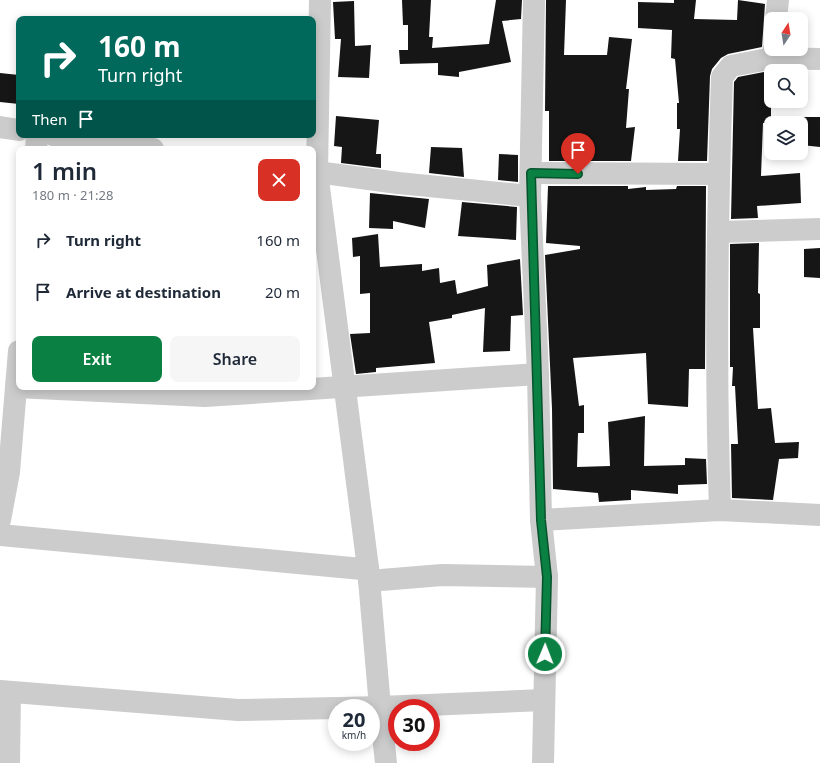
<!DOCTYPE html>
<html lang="en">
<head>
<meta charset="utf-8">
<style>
	body { margin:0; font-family:"Noto Sans",sans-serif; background:#f6f6f7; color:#1f2937; height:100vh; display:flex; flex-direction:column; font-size:15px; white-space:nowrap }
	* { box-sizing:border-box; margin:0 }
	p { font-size:13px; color:#747a83 }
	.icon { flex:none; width:22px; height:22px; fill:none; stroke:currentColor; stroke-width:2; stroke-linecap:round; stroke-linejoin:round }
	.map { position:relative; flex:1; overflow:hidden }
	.drawer { position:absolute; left:16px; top:146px; width:300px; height:244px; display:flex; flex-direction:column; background:#fff; border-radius:8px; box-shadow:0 2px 10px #0003 }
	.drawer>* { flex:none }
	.guide { position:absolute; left:16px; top:16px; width:300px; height:122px; border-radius:8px; box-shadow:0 2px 10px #0003; background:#00695c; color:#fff; overflow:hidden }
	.needle { width:26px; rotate:12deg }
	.tools { position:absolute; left:764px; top:12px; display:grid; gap:8px }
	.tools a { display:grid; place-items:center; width:44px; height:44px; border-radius:8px; background:#fff; box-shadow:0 2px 10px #0003; font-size:20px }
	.speed { position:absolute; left:328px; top:699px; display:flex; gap:8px; font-size:20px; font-weight:700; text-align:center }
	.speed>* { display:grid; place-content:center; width:52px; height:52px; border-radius:50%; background:#fff; box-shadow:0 2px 10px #0003; line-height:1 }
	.speed small { font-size:10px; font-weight:400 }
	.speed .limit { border:6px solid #d22; background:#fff; color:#111 }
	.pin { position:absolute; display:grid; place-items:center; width:34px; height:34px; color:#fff; margin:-41px -17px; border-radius:50% 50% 50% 0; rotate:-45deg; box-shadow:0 0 4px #0007 }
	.pin .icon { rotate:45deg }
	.me { position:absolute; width:44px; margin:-22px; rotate:1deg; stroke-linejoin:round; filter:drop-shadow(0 0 3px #0008) }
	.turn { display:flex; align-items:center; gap:14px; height:84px; padding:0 16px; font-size:18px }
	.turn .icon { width:52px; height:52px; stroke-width:2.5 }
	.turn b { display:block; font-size:28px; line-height:34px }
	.then { display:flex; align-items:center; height:38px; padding:0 16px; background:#0003; gap:8px; font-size:15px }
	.round { display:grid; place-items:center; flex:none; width:42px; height:42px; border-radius:8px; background:#f6f6f7 }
	.head { display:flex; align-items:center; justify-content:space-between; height:68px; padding:0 16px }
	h1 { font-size:24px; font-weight:600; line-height:30px }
	.primary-button { display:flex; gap:8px; margin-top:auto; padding:8px 16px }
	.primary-button a { flex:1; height:46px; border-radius:8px; background:#0b8043; color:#fff; font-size:16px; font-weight:600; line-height:46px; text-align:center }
	.primary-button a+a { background:#f6f6f7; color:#1f2937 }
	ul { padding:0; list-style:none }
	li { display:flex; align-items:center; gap:12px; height:52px; padding:0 16px }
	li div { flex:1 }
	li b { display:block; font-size:15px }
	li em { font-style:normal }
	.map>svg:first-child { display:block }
	.building { fill:#161616 }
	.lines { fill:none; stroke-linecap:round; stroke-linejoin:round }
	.minor { stroke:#ccc; stroke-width:22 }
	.route-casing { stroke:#07532c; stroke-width:10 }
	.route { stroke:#0b8043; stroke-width:7 }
</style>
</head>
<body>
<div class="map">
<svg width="820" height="763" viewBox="0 0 820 763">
	<rect width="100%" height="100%" fill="#fff"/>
	<g class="building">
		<polygon points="402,0 431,0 429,37 433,37 432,48 489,44 496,0 522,0 521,19 502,21 511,62 459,72 459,77 438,75 438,63 400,64 399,50 408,50 408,25 403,25"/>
		<polygon points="546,0 566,0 564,55 607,55 609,37 632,39 626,89 629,89 626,128 635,127 631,161 549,161 549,111 545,111"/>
		<polygon points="674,0 696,0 694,19 737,20 738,0 765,4 762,47 728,54 721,58 712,69 710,76 707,161 678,161 680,129 677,129 677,103 679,103 675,59 671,58 672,30 638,28 638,2 674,3"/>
		<polygon points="354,1 355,46 371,45 369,78 338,77 341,39 335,39 333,2"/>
		<polygon points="764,72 771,73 771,123 763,123 761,176 800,173 801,203 757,206 758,218 731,219 734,82 738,77"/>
		<polygon points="0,73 19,75 19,104 0,102"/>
		<polygon points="336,116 379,120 376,154 381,154 381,168 341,163 342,147 334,146"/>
		<polygon points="801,117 820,117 820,147 801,145"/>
		<polygon points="431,147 462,148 464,177 429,173"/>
		<polygon points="499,154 518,155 518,182 498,180"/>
		<polygon points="548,186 628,186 628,189 646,187 646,190 676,189 677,186 706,186 705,369 689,369 688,407 648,404 646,353 573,358 579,406 584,405 584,433 578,433 577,467 610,466 608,422 645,416 644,466 685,465 685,458 706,459 707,484 678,485 678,494 631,490 631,500 599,502 598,493 553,489 552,409 545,255 580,249 580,246 546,243"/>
		<polygon points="370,193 429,199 425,228 393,221 393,229 369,228"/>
		<polygon points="462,202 517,207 516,240 458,236"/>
		<polygon points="378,234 380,267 422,264 422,271 439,268 440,283 455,280 457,294 488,286 487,265 520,259 523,315 511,316 510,351 483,352 485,308 452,315 452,318 429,322 435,363 376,368 376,372 356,374 350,334 370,333 370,293 360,294 360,256 353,257 352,238"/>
		<polygon points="759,243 758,293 760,294 760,328 753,328 758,409 771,408 775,443 799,442 798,458 779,459 773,500 732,498 731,444 738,444 735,386 732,386 733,367 730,367 730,244"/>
		<polygon points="820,248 820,278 804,277 804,249"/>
	</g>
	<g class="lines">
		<g class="minor">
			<polyline points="320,0 317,172 398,183 530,196"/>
			<polyline points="534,0 530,196 538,374"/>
			<polyline points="776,19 778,0"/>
			<polyline points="773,58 820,59"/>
			<polyline points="0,127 19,130"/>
			<polyline points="53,135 153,149"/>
			<polyline points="36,149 37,135"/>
			<polyline points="531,173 719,174"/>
			<polyline points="718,232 820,229"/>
			<polyline points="16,387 205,396 538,374 541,520 547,577 543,763"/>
			<path d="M720 510C715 366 717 221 722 77L731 66 773 58 774 49"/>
			<polyline points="0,520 9,472 19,351"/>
			<polyline points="541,520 720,510 820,515"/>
			<polyline points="0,535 362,569 368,568 317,172 313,171"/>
			<polyline points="368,568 380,707 544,700"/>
			<polyline points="369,581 442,575 547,577"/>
			<polyline points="0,691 238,710 337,708"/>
			<polyline points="340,708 380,707 386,763"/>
			<polyline points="9,763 10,693"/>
		</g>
	</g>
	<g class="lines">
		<g class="route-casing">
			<polyline id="route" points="545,654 547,577 541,520 531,173 578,174"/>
		</g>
		<use href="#route" class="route"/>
	</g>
</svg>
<div class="tools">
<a><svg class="needle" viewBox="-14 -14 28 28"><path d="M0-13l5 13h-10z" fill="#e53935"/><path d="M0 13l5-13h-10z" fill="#747a83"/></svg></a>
<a><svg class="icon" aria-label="search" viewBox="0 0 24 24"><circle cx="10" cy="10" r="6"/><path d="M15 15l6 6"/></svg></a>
<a><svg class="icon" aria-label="layers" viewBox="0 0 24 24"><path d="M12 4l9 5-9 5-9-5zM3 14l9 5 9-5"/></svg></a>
</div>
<div class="speed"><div>20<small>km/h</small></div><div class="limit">30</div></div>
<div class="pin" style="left:578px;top:174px;background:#d93025"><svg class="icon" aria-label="arrive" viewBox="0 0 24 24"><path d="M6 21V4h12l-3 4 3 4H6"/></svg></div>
<svg class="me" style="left:545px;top:654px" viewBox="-20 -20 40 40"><circle r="17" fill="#0b8043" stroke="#fff" stroke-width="3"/><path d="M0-11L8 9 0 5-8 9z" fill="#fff"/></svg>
<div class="guide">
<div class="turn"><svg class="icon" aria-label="right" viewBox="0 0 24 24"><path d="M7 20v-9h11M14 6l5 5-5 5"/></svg><div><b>160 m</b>Turn right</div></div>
<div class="then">Then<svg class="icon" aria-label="arrive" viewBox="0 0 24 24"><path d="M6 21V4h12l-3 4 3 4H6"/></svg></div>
</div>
<section class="drawer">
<div class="head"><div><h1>1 min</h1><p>180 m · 21:28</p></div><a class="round" style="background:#d93025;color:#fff"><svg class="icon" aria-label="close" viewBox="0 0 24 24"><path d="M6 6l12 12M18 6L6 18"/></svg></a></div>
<ul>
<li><svg class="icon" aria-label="right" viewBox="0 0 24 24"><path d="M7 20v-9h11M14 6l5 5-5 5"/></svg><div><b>Turn right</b></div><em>160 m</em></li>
<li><svg class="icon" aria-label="arrive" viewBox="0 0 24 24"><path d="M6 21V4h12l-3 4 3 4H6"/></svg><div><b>Arrive at destination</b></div><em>20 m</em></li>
</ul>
<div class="primary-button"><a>Exit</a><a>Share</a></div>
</section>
</div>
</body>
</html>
